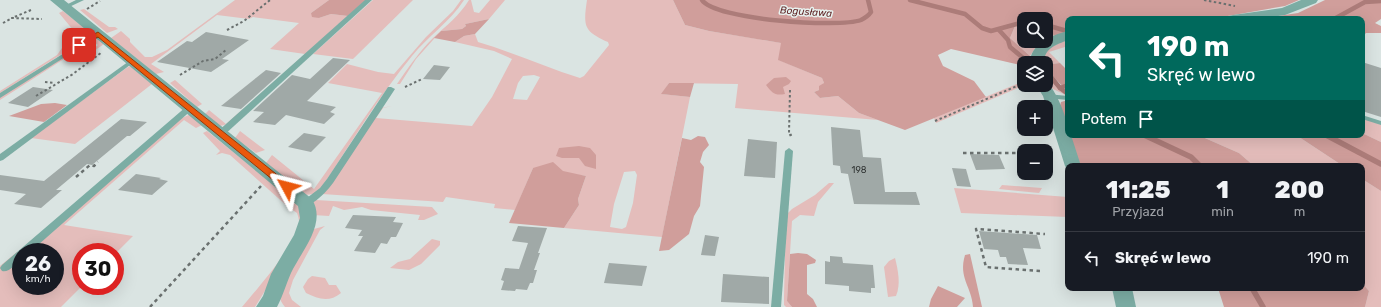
<!DOCTYPE html>
<html lang="pl">
<head>
<meta charset="utf-8">
<style>
	body { margin:0; font-family:Rubik,sans-serif; background:#20242c; color:#f1f3f6; height:100vh; display:flex; flex-direction:column; font-size:15px; white-space:nowrap }
	* { box-sizing:border-box; margin:0 }
	p { font-size:13px; color:#9ea1a6 }
	.icon { flex:none; width:22px; height:22px; fill:none; stroke:currentColor; stroke-width:2; stroke-linecap:round; stroke-linejoin:round }
	.map { position:relative; flex:1; overflow:hidden }
	.details { position:absolute; left:1065px; top:163px; width:300px; height:128px; display:flex; flex-direction:column; background:#171b24; border-radius:8px; box-shadow:0 4px 16px #0002 }
	.details>* { flex:none }
	.hud { position:absolute; left:1065px; top:16px; width:300px; height:122px; border-radius:8px; box-shadow:0 4px 16px #0002; background:#00695c; color:#fff; overflow:hidden }
	.tools { position:absolute; left:1017px; top:12px; display:grid; gap:8px }
	.tools a { display:grid; place-items:center; width:36px; height:36px; border-radius:8px; background:#171b24; box-shadow:0 4px 16px #0002; font-size:20px }
	.speed { position:absolute; left:12px; top:243px; display:flex; gap:8px; font-size:20px; font-weight:700; text-align:center }
	.speed>* { display:grid; place-content:center; width:52px; height:52px; border-radius:50%; background:#171b24; box-shadow:0 4px 16px #0002; line-height:1 }
	.speed small { font-size:10px; font-weight:400 }
	.speed .limit { border:6px solid #d22; background:#fff; color:#111 }
	.pin { position:absolute; display:grid; place-items:center; width:34px; height:34px; color:#fff; margin:-17px; border-radius:8px; box-shadow:0 2px 6px #0006 }
	.me { position:absolute; width:44px; margin:-22px; rotate:308deg; stroke-linejoin:round; filter:drop-shadow(0 0 3px #0008) }
	.turn { display:flex; align-items:center; gap:14px; height:84px; padding:0 16px; font-size:18px }
	.turn .icon { width:52px; height:52px; stroke-width:2.5 }
	.turn b { display:block; font-size:28px; line-height:34px }
	.then { display:flex; align-items:center; height:38px; padding:0 16px; background:#0003; gap:8px; font-size:15px }
	.eta { display:flex; justify-content:space-evenly; align-items:center; height:68px; text-align:center }
	.eta b { font-size:24px; font-weight:800; line-height:28px }
	ul { padding:0; list-style:none }
	li { display:flex; align-items:center; gap:12px; height:52px; padding:0 16px; border-top:1px solid #363941 }
	li div { flex:1 }
	li b { display:block; font-size:15px }
	li em { font-style:normal }
	.map>svg:first-child { display:block }
	.green { fill:#e4bdbb; fill-rule:evenodd }
	.forest { fill:#d09e9b }
	.lines { fill:none; stroke-linecap:round; stroke-linejoin:round }
	.stream-far1 { stroke:#ac7c79; stroke-width:4.5 }
	.stream { stroke:#ac7c79; stroke-width:5.5 }
	.building { fill:#a0a9a7 }
	.path-far1 { stroke:#6a706f; stroke-width:2; stroke-dasharray:2.5 2.5; stroke-linecap:butt }
	.path { stroke:#6a706f; stroke-width:2.5; stroke-dasharray:3.5 3.5; stroke-linecap:butt }
	.service { fill:#7cada4; fill-rule:evenodd }
	.minor { fill:#7cada4; fill-rule:evenodd }
	.route { fill:#ea580c; stroke:#983908 }
	.labels { text-anchor:middle; dominant-baseline:central; stroke-width:3; stroke-linejoin:round; paint-order:stroke }
	.number-label { font-size:9px; fill:#303433 }
	.far-water-label { font-size:10px; font-style:italic; fill:#5c1f20; stroke:#e8f2ef }
</style>
</head>
<body>
<div class="map">
<svg width="1381" height="307" viewBox="0 0 1381 307">
	<rect width="100%" height="100%" fill="#dae4e2"/>
	<g class="green">
		<polygon points="235,0 329,0 311,13 319,18 331,14 348,16 228,124 220,126 205,114 209,110 226,124 305,54 270,49 299,23 253,17 249,19 217,15 151,64 164,72 156,74 111,38 121,31 130,39 130,42 145,57 152,57 167,50"/>
		<polygon points="373,0 413,0 353,59 313,54"/>
		<path d="M461 0H464C450 22 428 36 412 56 378 97 350 145 320 190L314 194 305 195 266 163 272 155 314 189 382 93 328 83 347 64 378 72 394 74 426 37 453 11Z"/>
		<path d="M469 0H471L474 12 479 13 490 0H505L489 19 465 24 466 26 462 29 441 31 416 59 400 84H397C408 68 419 52 433 38 446 26 460 15 469 0Z"/>
		<path d="M587 0H673L685 25 709 31 782 43 779 60 822 78 824 83 819 90 814 92 820 98 838 96 859 113 878 120 735 108 738 84 669 83 662 94 690 97 662 237 564 228 579 205 578 199 586 176 533 168 515 210 494 208 495 204 446 197 443 202 322 194 381 108 392 106 383 108 376 118 472 126 492 97 512 59 494 51 455 42 464 36 475 34 478 42C512 52 545 67 580 78L584 76 609 45 608 42C584 31 583 27 587 0ZM534 75 540 77 527 100 513 99 518 83 523 76ZM635 171 637 175 633 203 626 227 622 229 610 227 614 204 624 172Z"/>
		<polygon points="84,9 109,27 115,27 118,29 107,33 80,10"/>
		<polygon points="63,11 92,34 92,35 0,93 0,91 57,55 74,31 59,13"/>
		<polygon points="1015,26 1024,28 1024,41 1046,41 1046,33 1058,36 1036,47 1030,56 1010,38"/>
		<polygon points="97,38 104,44 94,51 92,50 98,45 92,41 0,100 0,97 92,40"/>
		<polygon points="1068,39 1068,46 1049,52 1060,63 1051,64 1057,82 1068,92 1068,96 1053,89 1046,82 1046,63 1042,63 1043,51"/>
		<polygon points="130,66 152,84 75,144 31,138 125,69"/>
		<polygon points="175,80 202,104 197,107 170,83"/>
		<polygon points="1024,81 1025,85 936,123 934,118"/>
		<polygon points="191,114 202,125 196,128 184,120 64,225 133,236 115,254 115,252 81,252 81,286 82,286 61,307 0,307 0,266 17,252 20,252 21,286 55,286 55,252 29,252 182,118"/>
		<polygon points="1362,118 1381,124 1381,142 1362,133"/>
		<path d="M207 131 301 207 304 216 298 237 255 307H242C257 289 297 244 299 222 299 219 298 216 297 213L287 206 230 155 222 153 216 155 220 151 203 133Z"/>
		<polygon points="240,131 265,150 256,153 235,138"/>
		<polygon points="1198,135 1296,135 1343,166 1254,166 1239,153"/>
		<polygon points="1362,179 1381,191 1381,307 1365,307 1369,291 1362,283"/>
		<polygon points="829,183 834,183 818,202 814,216 800,215 792,221 787,301 792,307 786,307 784,305 784,297 786,215 792,209 815,195"/>
		<polygon points="1002,185 1042,188 1039,193 999,189"/>
		<polygon points="954,188 1068,197 1068,217 961,213"/>
		<polygon points="316,200 432,207 438,214 424,220 418,220 420,215 371,210 362,207 344,210 333,206 329,216 313,215 313,202"/>
		<path d="M325 226 320 230 293 280 289 293 292 300 301 307H285C279 300 279 296 281 288L314 229Z"/>
		<polygon points="432,239 440,241 440,245 421,264 409,270 390,268 398,262 410,259"/>
		<path d="M895 258C898 270 901 284 896 296L888 297 884 267 889 261Z"/>
		<path d="M312 276 325 278 329 285H336L341 293C329 303 318 299 306 293L303 287 308 279Z"/>
	</g>
	<g class="forest">
		<polygon points="329,0 366,0 348,16 331,14 319,18 312,17 311,13"/>
		<polygon points="673,0 1299,0 1285,6 1222,17 1068,19 1068,32 1058,36 1046,33 1046,19 1024,19 1024,28 1015,26 1010,38 1030,56 1031,63 1024,63 1024,66 951,49 938,55 943,66 974,81 986,97 905,130 859,113 838,96 820,98 814,92 819,90 819,86 824,83 822,78 778,60 781,43 709,31 685,25"/>
		<polygon points="1325,0 1381,0 1381,19 1375,23 1381,26 1381,33 1366,33 1362,37 1362,19 1258,19 1298,13"/>
		<polygon points="489,19 475,34 464,36 455,42 434,38 441,31 462,29 466,26 465,24"/>
		<polygon points="1060,63 1068,71 1068,92 1046,69 1051,64"/>
		<path d="M786 77 791 81 789 84 783 87 785 94C775 96 772 93 766 85L774 78Z"/>
		<polygon points="669,83 694,83 690,97 661,94"/>
		<polygon points="1068,100 1068,135 1198,135 1239,153 1254,166 1077,165 1059,109 1061,102"/>
		<polygon points="55,103 67,105 44,122 9,116 41,104"/>
		<polygon points="1362,133 1381,142 1381,191 1362,179 1362,166 1343,166 1296,135 1362,135"/>
		<polygon points="698,136 705,137 709,145 703,152 700,162 704,167 700,206 694,216 689,234 669,250 659,251 682,138 691,140"/>
		<polygon points="579,146 590,148 596,155 596,169 585,166 579,158 562,158 556,156 559,148"/>
		<polygon points="553,162 563,171 586,176 578,199 579,205 564,228 509,223 533,168"/>
		<polygon points="798,253 807,254 816,260 815,263 807,265 807,294 813,299 817,307 792,307 787,301 790,254"/>
		<path d="M970 254 982 307H973C972 287 958 278 965 255Z"/>
		<polygon points="1362,283 1369,291 1365,307 1224,307 1218,288 1362,288"/>
		<polygon points="938,286 965,298 957,307 929,307 931,299"/>
	</g>
	<g class="lines">
		<g class="stream-far1">
			<path d="M702 0C715 20 839 28 861 20 865 18 869 15 871 12L868 0"/>
			<polyline points="910,0 965,14 982,28 991,31 1024,22"/>
			<polyline points="1334,19 1365,2 1381,1"/>
			<polyline points="1046,25 1067,31"/>
			<polyline points="999,30 1008,40 1010,47 1029,63"/>
			<polyline points="1046,71 1060,88 1068,94"/>
			<polyline points="1060,88 1068,85"/>
		</g>
		<g class="stream">
			<polyline points="1144,135 1191,157 1200,166"/>
			<polyline points="1326,135 1381,164"/>
			<polyline points="1252,288 1263,307"/>
		</g>
	</g>
	<g class="building">
		<polygon points="206,32 249,40 222,59 229,60 211,72 157,62 187,41 192,42"/>
		<polygon points="333,58 350,60 307,101 336,107 330,112 335,114 324,124 286,115 275,125 253,122 264,112 253,111 292,75 310,79"/>
		<polygon points="1362,62 1381,68 1381,117 1362,111"/>
		<polygon points="434,65 450,67 440,80 423,79"/>
		<polygon points="266,70 281,73 241,109 221,106"/>
		<polygon points="33,87 53,90 28,107 8,103"/>
		<polygon points="121,119 147,122 130,136 127,136 92,165 87,164 56,190 62,190 41,208 14,204 26,194 0,190 0,175 44,181"/>
		<polygon points="831,127 860,130 863,157 881,158 885,192 916,192 920,205 854,204 848,174 841,173 840,166 833,165"/>
		<polygon points="304,133 326,137 311,152 288,147"/>
		<polygon points="748,139 777,142 775,178 744,176"/>
		<polygon points="970,154 999,155 1005,169 976,170"/>
		<polygon points="952,168 966,169 971,187 957,186"/>
		<polygon points="136,174 161,178 159,179 168,181 152,195 118,190"/>
		<polygon points="353,215 396,217 393,222 403,223 396,237 391,237 387,244 381,243 375,253 354,251 363,236 358,236 362,230 345,228"/>
		<polygon points="518,226 547,228 538,253 540,253 534,270 537,270 533,283 530,283 527,290 516,289 515,291 501,290 504,281 501,280 505,268 519,269 528,243 512,241"/>
		<polygon points="979,231 1037,235 1041,249 1023,248 1028,265 1008,264 1006,257 1000,257 998,250 984,249"/>
		<polygon points="705,235 719,237 715,256 701,255"/>
		<polygon points="830,256 842,257 843,263 873,265 875,288 871,288 871,293 849,291 849,286 825,284 825,261 830,262"/>
		<polygon points="609,263 647,266 642,286 604,283"/>
		<polygon points="723,274 769,277 769,304 721,302"/>
	</g>
	<g class="lines">
		<g class="path-far1">
			<polyline points="1204,0 1235,6"/>
			<polyline points="87,9 100,1"/>
			<polyline points="31,10 12,18 42,19"/>
			<polyline points="3,23 12,18"/>
			<polyline points="227,30 244,21 270,0"/>
			<polyline points="180,75 203,61 215,59 226,50"/>
			<polyline points="45,82 55,83"/>
			<polyline points="405,87 422,79"/>
			<polyline points="790,90 789,133 791,135"/>
			<polyline points="36,96 73,74 102,52"/>
			<polyline points="935,121 1024,83"/>
		</g>
		<g class="path">
			<polyline points="790,134 791,136"/>
			<polyline points="963,153 1024,153"/>
			<polyline points="1046,154 1053,154"/>
			<polyline points="76,177 90,165 94,166 98,162"/>
			<polyline points="1040,271 986,267 976,229 1045,234"/>
			<polyline points="150,307 261,186"/>
		</g>
		<g class="service">
			<polygon points="76,0 84,0 67,8 63,8 62,7"/>
			<polygon points="365,0 372,0 223,136 217,136 216,134 217,132"/>
			<polygon points="98,32 100,33 100,35 0,98 0,93"/>
			<polygon points="132,59 134,60 135,61 134,62 3,160 0,161 0,154"/>
			<path d="M388 87H391L395 89 333 183C328 190 312 208 303 205L302 203 303 201 320 188 327 179Z"/>
			<polygon points="1047,94 1068,96 1068,100 1047,98 1046,96"/>
			<path d="M187 106H193L194 108 30 252H21V259C16 264 9 273 2 271L0 268 2 265Z"/>
			<polygon points="1362,115 1381,121 1381,125 1362,119"/>
			<polygon points="789,148 793,151 781,307 771,307 785,151"/>
		</g>
		<g class="minor">
			<path d="M50 0H64L312 199C327 224 302 250 291 273 286 284 283 296 277 307H256L263 296 271 274 294 235 300 218 298 206Z"/>
			<polygon points="1301,0 1318,0 1316,3 1285,15 1257,19 1227,19 1229,16 1233,15 1282,8"/>
			<path d="M1068 31V40C1056 45 1044 48 1044 63H1030C1030 44 1052 35 1068 31Z"/>
			<path d="M1046 81 1048 82C1058 97 1068 117 1068 135H1071L1081 166H1068V170L1065 166 1043 96 1036 85H1046Z"/>
			<polygon points="1112,288 1132,288 1136,307 1116,307"/>
		</g>
	</g>
	<polygon class="route" points="98,32 290,185 292,187 290,189 284,189 98,37 81,47 79,48 75,45"/>
	<g class="labels">
		<g class="number-label">
			<text x="859" y="170">198</text>
		</g>
		<g class="far-water-label">
			<text transform="translate(806 12) rotate(4)">Bogusława</text>
		</g>
	</g>
</svg>
<div class="tools">
<a><svg class="icon" aria-label="search" viewBox="0 0 24 24"><circle cx="10" cy="10" r="6"/><path d="M15 15l6 6"/></svg></a>
<a><svg class="icon" aria-label="layers" viewBox="0 0 24 24"><path d="M12 4l9 5-9 5-9-5zM3 14l9 5 9-5"/></svg></a>
<a>+</a>
<a>−</a>
</div>
<div class="speed"><div>26<small>km/h</small></div><div class="limit">30</div></div>
<div class="pin" style="left:79px;top:45px;background:#d93025"><svg class="icon" aria-label="arrive" viewBox="0 0 24 24"><path d="M6 21V4h12l-3 4 3 4H6"/></svg></div>
<svg class="me" style="left:287px;top:187px" viewBox="-20 -20 40 40"><path d="M0-17L14 15 0 8-14 15z" fill="#ea580c" stroke="#fff" stroke-width="4"/></svg>
<div class="hud">
<div class="turn"><svg class="icon" aria-label="left" viewBox="0 0 24 24"><path d="M17 20v-9H6M10 6l-5 5 5 5"/></svg><div><b>190 m</b>Skręć w lewo</div></div>
<div class="then">Potem<svg class="icon" aria-label="arrive" viewBox="0 0 24 24"><path d="M6 21V4h12l-3 4 3 4H6"/></svg></div>
</div>
<section class="details">
<div class="eta">
<div><b>11:25</b><p>Przyjazd</p></div>
<div><b>1</b><p>min</p></div>
<div><b>200</b><p>m</p></div>
</div>
<ul>
<li><svg class="icon" aria-label="left" viewBox="0 0 24 24"><path d="M17 20v-9H6M10 6l-5 5 5 5"/></svg><div><b>Skręć w lewo</b></div><em>190 m</em></li>
</ul>
</section>
</div>
</body>
</html>
